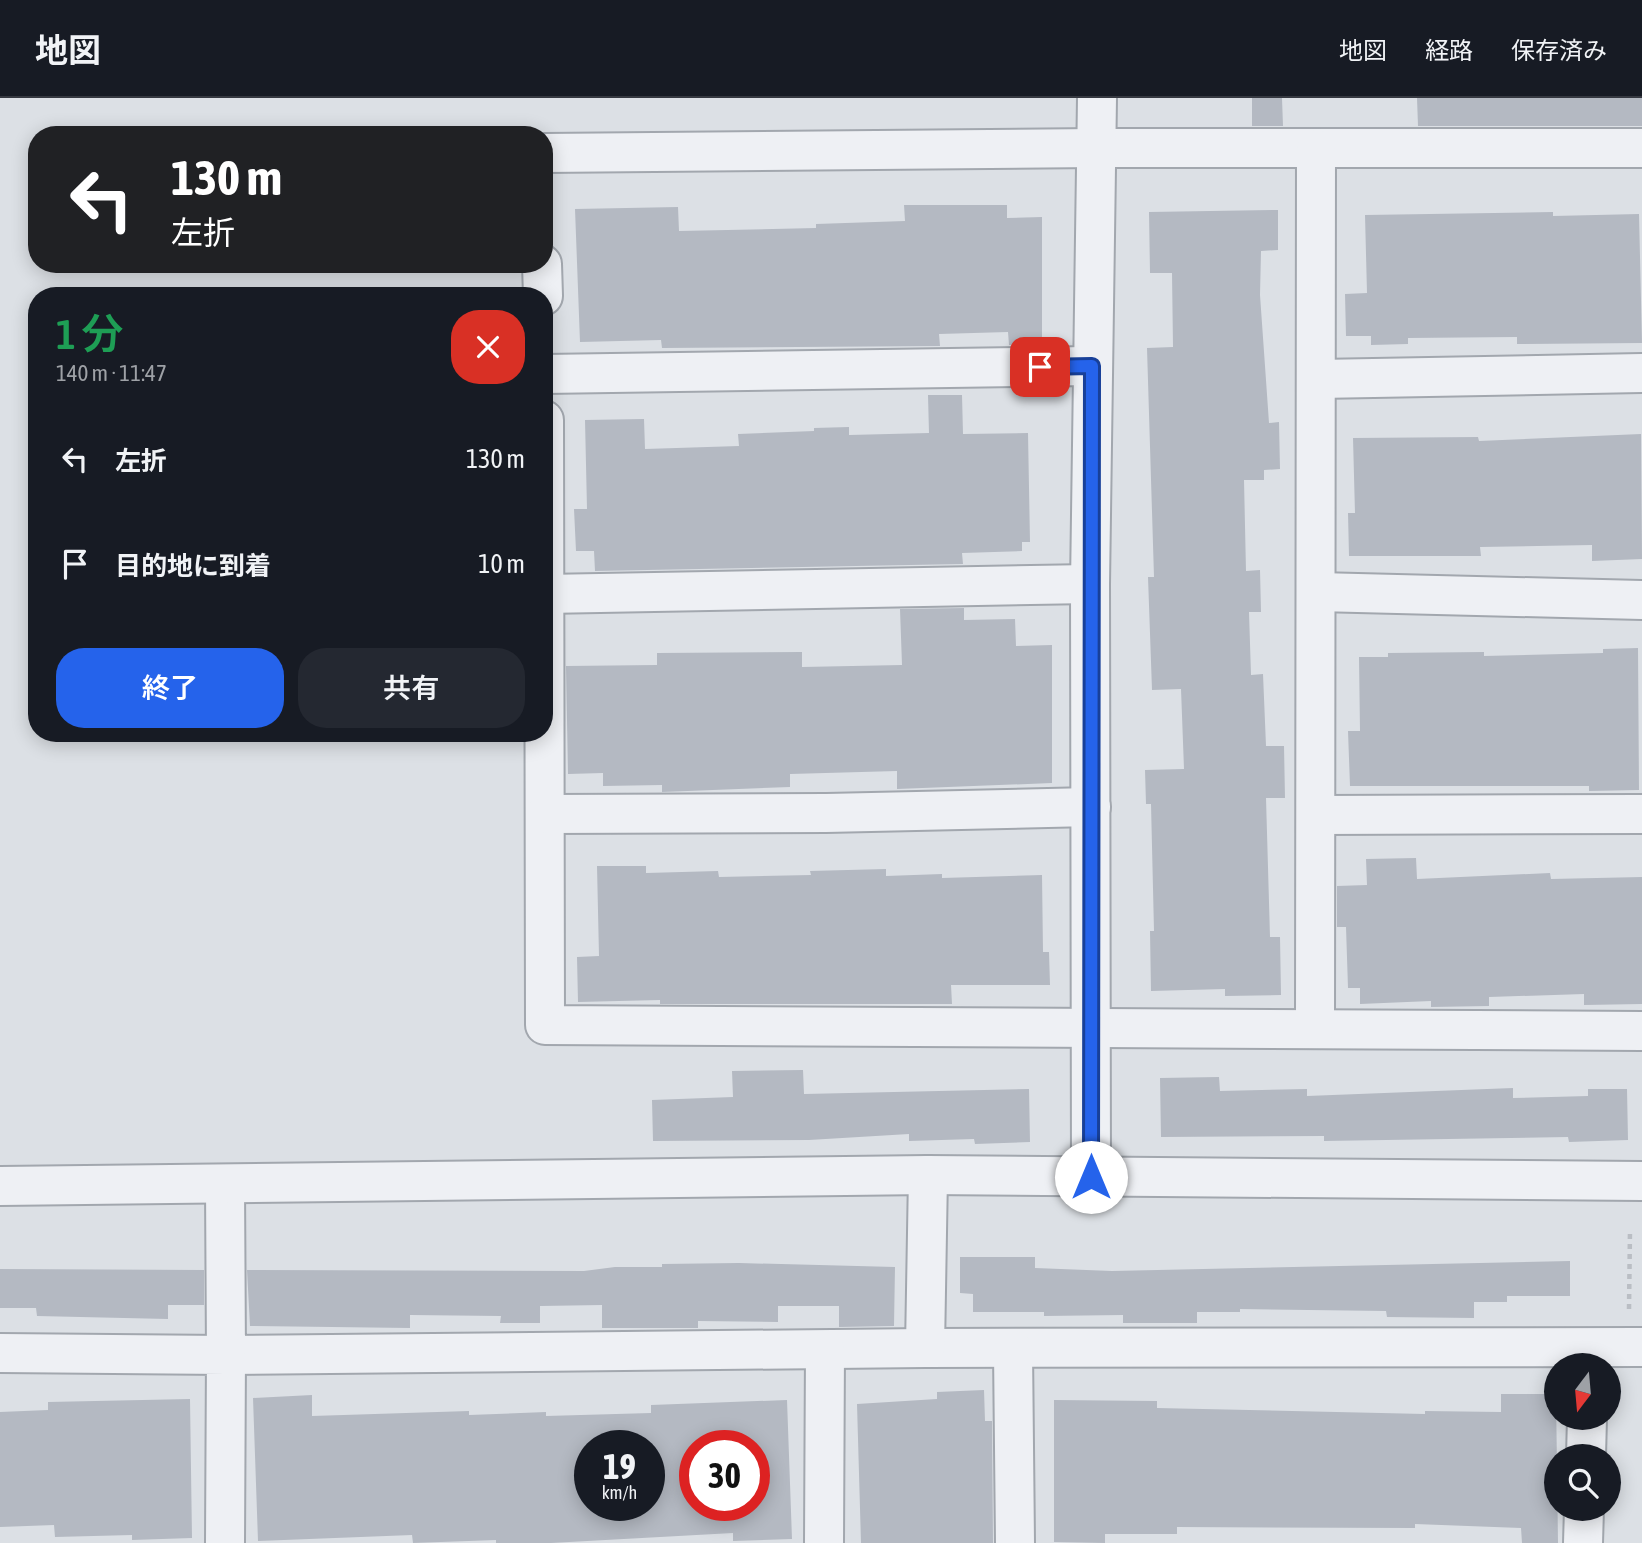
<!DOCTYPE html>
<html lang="ja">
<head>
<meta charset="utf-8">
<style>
	body { margin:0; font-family:"Asap Condensed","Noto Sans JP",sans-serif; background:#242831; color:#f1f3f6; height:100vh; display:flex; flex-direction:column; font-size:26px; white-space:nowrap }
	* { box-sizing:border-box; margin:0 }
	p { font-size:23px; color:#9ea1a6 }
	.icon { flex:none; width:38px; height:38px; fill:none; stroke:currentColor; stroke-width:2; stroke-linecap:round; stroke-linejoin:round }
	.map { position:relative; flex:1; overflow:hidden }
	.sheet { position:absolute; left:28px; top:189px; width:525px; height:455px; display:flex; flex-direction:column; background:#171b24; border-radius:28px; box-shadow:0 4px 18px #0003 }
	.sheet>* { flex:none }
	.banner { position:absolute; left:28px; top:28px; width:525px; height:147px; border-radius:28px; box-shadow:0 4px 18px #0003; background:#202124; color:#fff; overflow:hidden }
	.needle { width:46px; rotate:196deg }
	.tools { position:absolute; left:1544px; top:1255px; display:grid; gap:14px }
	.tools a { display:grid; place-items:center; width:77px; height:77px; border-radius:50%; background:#171b24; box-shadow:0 4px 18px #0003; font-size:35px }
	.speed { position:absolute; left:574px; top:1332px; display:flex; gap:14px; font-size:35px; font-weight:700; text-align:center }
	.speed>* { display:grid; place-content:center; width:91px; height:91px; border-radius:50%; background:#171b24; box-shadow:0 4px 18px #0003; line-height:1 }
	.speed small { font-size:18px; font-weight:400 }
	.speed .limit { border:10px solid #d22; background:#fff; color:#111 }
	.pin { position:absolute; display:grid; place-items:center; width:60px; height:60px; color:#fff; margin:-30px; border-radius:14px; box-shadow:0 4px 10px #0006 }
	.me { position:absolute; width:77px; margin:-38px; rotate:0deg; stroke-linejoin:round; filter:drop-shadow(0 0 5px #0008) }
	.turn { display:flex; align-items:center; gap:24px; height:147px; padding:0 28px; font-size:32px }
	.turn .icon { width:91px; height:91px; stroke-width:2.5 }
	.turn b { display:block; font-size:49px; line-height:60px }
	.round { display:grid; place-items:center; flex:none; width:74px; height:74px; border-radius:28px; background:#242831 }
	.head { display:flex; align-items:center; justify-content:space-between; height:119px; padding:0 28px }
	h1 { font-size:42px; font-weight:600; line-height:52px; color:#1e9e55 }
	.primary-button { display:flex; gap:14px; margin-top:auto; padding:14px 28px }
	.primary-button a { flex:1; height:80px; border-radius:28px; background:#2563eb; color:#fff; font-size:28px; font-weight:600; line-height:80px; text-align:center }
	.primary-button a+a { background:#242831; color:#f1f3f6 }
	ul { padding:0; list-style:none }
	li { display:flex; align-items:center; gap:21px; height:105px; padding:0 28px }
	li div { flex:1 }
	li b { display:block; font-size:26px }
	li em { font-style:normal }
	header { display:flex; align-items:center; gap:42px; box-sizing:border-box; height:98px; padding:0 35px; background:#171b24; border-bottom:2px solid #363941 }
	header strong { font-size:33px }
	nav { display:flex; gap:38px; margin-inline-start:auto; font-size:24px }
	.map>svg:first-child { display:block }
	.building { fill:#b4b9c2; fill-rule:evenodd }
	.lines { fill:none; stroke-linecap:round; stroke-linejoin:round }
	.minor-casing { stroke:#a2a7ae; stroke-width:42 }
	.tertiary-casing { stroke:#a2a7ae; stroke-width:42 }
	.path { stroke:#babec4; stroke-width:4.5; stroke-dasharray:5 5; stroke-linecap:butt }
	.minor { stroke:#eef0f4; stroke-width:38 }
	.tertiary { stroke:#eef0f4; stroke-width:38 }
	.route-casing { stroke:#184099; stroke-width:18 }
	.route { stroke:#2563eb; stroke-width:12 }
</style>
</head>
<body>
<header>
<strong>地図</strong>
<nav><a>地図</a><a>経路</a><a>保存済み</a></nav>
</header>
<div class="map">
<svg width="1642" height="1445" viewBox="0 0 1642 1445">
	<rect width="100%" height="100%" fill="#dce0e5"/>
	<g class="building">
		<polygon points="1252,0 1282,0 1283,28 1252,28"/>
		<polygon points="1417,0 1642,0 1642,28 1418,28"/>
		<polygon points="904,107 1007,107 1007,120 1042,119 1042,247 1009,247 1008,234 939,236 940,248 662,250 661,242 580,244 575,111 678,109 679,133 816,130 816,126 905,123"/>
		<polygon points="1278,112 1278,152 1261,153 1260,197 1269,325 1279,324 1280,371 1264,372 1264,382 1244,382 1246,473 1260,472 1261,514 1249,514 1251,577 1263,576 1266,648 1284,648 1285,700 1266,700 1270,839 1280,839 1281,897 1225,898 1225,891 1151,893 1150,833 1154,833 1151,706 1146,706 1145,672 1184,671 1181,591 1152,592 1148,479 1154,479 1147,250 1173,249 1172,175 1150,175 1149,114"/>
		<polygon points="1553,114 1553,118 1639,116 1642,245 1517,246 1517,239 1408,240 1408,246 1371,247 1371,238 1346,238 1345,196 1367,195 1365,117"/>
		<polygon points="928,297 962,297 963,336 1028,335 1030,444 1022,444 1022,453 962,455 963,466 595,473 594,453 576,453 574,411 587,411 585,322 644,321 645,351 739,348 738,336 814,333 814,330 849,329 849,337 929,335"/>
		<polygon points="1641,336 1642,461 1592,463 1592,447 1480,449 1481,458 1349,458 1348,415 1355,415 1353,340 1478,339 1479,343"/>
		<polygon points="964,510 964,522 1015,521 1016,548 1052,547 1052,685 897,691 897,673 790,676 790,689 662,694 662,687 603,688 603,675 568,676 566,568 657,567 657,555 802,554 802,569 902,567 900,511"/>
		<polygon points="1638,550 1639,692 1589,693 1589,688 1350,688 1348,633 1360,633 1359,559 1388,559 1388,555 1484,554 1484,558 1603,555 1603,551"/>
		<polygon points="1416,760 1417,781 1550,775 1551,781 1642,779 1642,906 1584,907 1584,896 1489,899 1489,908 1431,909 1431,903 1360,906 1360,890 1348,890 1346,829 1337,829 1337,788 1367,787 1366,761"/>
		<polygon points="597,768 646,768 646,775 718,773 719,779 811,777 810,773 886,771 886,778 942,776 942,780 1042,777 1043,854 1049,854 1050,887 951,887 952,906 660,906 660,902 578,904 577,859 599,858"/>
		<polygon points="803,972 804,996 1029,991 1030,1044 975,1046 974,1041 909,1043 909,1036 809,1042 653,1043 652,1002 733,999 732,973"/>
		<polygon points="1219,979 1220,993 1307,991 1307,998 1513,990 1513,1000 1588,998 1588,991 1627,991 1628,1042 1569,1044 1568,1039 1324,1043 1324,1038 1161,1039 1160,980"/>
		<polygon points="960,1159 1035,1159 1035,1170 1112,1173 1570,1163 1570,1198 1507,1198 1507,1204 1474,1204 1474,1220 1387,1219 1386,1213 1240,1211 1240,1214 1197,1214 1197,1225 1123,1225 1123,1217 1044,1218 1044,1214 973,1214 973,1196 960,1195"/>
		<polygon points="739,1165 895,1169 894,1228 839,1229 839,1208 778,1208 778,1224 698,1223 698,1230 602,1230 602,1207 540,1208 540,1225 500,1225 501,1218 410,1217 410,1230 250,1228 247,1172 584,1173 615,1169 662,1169 662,1166"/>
		<polygon points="0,1171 204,1172 204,1207 168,1207 168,1221 37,1218 36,1210 0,1210"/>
		<polygon points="984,1292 985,1323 992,1323 993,1445 861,1445 857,1306 937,1301 937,1294"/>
		<polygon points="1501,1296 1556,1296 1558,1445 1522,1445 1521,1430 1415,1426 1415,1430 1177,1429 1177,1436 1105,1436 1105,1445 1054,1444 1054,1302 1157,1303 1157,1310 1425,1316 1425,1313 1501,1314"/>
		<path d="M312 1297V1318L469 1313V1317L546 1314V1318L651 1315V1307L787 1302 792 1441 733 1443V1435L551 1445H496V1442L413 1445 412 1437 258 1443 253 1300ZM590 1348H649V1407H590ZM695 1348H754V1407H695Z"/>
		<polygon points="190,1301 192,1440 132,1442 132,1437 55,1439 54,1427 0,1429 0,1314 48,1312 48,1304"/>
	</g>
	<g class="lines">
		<g class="minor-casing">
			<g id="minor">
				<polyline points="544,55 1097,50 1642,50"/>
				<polyline points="542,166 543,198"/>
				<polyline points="544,276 1092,268"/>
				<polyline points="1318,281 1642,275"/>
				<polyline points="544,322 545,927 1642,933"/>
				<polyline points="1318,494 1642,502"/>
				<polyline points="545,496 1090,486"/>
				<polyline points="546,716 826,715 1091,709"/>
				<polyline points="1317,717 1642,716"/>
				<polyline points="1315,930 1316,51"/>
				<polyline points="1091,1079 1090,486 1097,0"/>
				<polyline points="225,1087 226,1257 925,1250 1642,1249"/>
				<polyline points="925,1250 928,1077"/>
				<polyline points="1013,1252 1015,1445"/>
				<polyline points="0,1255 226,1257 225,1445"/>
				<polyline points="1586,1358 1587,1320"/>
				<polyline points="824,1445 825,1252"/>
				<polyline points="1583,1445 1584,1410"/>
			</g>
		</g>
		<g class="tertiary-casing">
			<polyline id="tertiary" points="0,1088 928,1077 1642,1083"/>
		</g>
		<polyline class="path" points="1629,1211 1630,1132"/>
		<use href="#minor" class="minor"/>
		<use href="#tertiary" class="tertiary"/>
	</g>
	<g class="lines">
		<g class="route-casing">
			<polyline id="route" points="1040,269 1092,268 1091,1079"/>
		</g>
		<use href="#route" class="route"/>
	</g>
</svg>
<div class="tools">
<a><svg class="needle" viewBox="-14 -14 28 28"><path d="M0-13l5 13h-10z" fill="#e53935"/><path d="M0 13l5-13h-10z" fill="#9ea1a6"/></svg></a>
<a><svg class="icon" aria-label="search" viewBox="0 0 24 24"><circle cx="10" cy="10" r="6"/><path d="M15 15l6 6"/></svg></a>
</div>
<div class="speed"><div>19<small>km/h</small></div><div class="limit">30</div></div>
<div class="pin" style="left:1040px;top:269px;background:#d93025"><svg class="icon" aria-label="arrive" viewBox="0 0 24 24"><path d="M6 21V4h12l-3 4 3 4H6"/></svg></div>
<svg class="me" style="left:1091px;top:1079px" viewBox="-20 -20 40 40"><circle r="19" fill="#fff"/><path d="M0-13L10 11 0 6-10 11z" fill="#2563eb"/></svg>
<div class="banner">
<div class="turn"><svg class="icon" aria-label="left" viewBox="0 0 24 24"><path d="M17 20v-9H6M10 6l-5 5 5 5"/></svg><div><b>130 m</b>左折</div></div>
</div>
<section class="sheet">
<div class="head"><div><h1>1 分</h1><p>140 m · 11:47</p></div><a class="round" style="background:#d93025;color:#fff"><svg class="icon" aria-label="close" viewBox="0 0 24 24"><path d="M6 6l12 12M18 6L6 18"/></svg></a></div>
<ul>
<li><svg class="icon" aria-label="left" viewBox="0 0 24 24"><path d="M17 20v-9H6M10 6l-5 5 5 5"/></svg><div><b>左折</b></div><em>130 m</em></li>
<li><svg class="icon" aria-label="arrive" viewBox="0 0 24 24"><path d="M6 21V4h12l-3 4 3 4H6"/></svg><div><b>目的地に到着</b></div><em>10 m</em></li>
</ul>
<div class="primary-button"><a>終了</a><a>共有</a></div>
</section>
</div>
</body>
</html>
